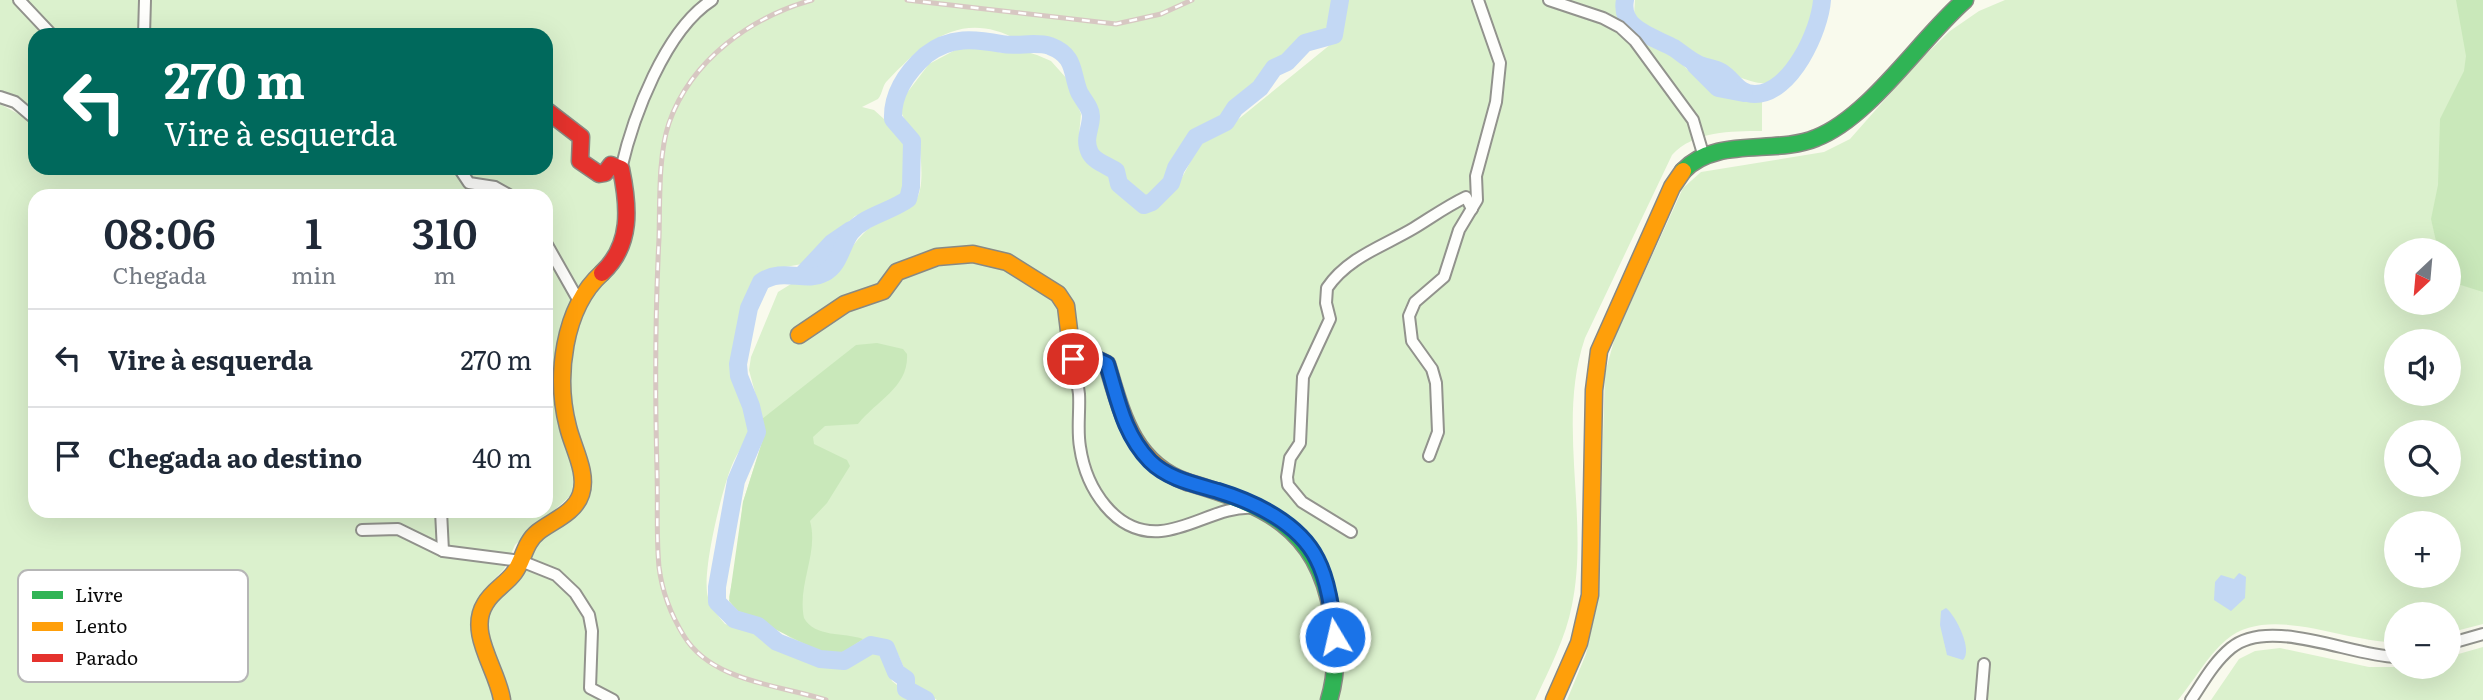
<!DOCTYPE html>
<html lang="pt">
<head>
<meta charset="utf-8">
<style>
	body { margin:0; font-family:Literata,serif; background:#f2f2f3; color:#1f2937; height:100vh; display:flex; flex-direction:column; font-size:26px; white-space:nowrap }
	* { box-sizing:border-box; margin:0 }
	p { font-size:23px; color:#747a83 }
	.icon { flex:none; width:38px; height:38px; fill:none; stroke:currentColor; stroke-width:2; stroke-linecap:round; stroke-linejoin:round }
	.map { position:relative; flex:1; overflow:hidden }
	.details { position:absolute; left:28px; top:189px; width:525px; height:329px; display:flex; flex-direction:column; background:#fff; border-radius:21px; box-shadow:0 7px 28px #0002 }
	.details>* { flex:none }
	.top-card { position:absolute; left:28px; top:28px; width:525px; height:147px; border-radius:21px; box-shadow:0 7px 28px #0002; background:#00695c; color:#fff; overflow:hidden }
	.needle { width:46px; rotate:206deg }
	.fabs { position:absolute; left:2384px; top:238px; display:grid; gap:14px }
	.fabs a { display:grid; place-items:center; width:77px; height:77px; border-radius:50%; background:#fff; box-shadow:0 7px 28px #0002; font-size:35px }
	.pin { position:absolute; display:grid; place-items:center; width:60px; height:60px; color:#fff; margin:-30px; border:4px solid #fff; border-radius:50%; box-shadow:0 2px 7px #0007 }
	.me { position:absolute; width:77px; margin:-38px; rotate:351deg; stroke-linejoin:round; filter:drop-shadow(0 0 5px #0008) }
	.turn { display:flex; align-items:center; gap:24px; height:147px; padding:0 21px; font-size:32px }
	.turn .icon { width:91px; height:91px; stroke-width:2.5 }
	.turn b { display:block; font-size:49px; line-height:60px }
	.eta { display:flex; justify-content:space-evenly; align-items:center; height:119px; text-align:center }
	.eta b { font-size:42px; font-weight:600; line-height:49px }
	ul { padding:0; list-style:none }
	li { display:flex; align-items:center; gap:21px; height:98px; padding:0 21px; border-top:2px solid #e0e1e3 }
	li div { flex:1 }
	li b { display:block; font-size:26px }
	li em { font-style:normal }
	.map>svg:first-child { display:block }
	.green { fill:#dbf1cd; fill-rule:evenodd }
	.forest { fill:#c9e8ba }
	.water { fill:#c3d8f4 }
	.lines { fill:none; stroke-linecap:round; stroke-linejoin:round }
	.river { stroke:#c3d8f4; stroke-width:18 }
	.street-casing { stroke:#92938d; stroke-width:14 }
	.fast-casing { stroke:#898983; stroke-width:19 }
	.slow-casing { stroke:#898983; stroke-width:19 }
	.jam-casing { stroke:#898983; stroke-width:19 }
	.street { stroke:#fefefc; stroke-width:10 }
	.fast { stroke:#30b455; stroke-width:16 }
	.slow { stroke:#ff9f0a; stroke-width:16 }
	.jam { stroke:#e5322d; stroke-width:16 }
	.rail-casing { stroke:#d7c7c2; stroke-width:5 }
	.rail { stroke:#fff; stroke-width:2.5; stroke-dasharray:8; stroke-linecap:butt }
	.route-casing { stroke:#114b97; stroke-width:18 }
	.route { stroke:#1a73e8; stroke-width:12 }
	.key { fill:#fff; stroke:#b6b6b6; stroke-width:2 }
	.key-label { font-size:19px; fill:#0b0b0b }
</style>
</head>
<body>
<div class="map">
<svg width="2483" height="700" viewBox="0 0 2483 700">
	<rect width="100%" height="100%" fill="#f9faed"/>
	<g class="green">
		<path d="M0 0H1336L1326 29 1304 40 1285 59 1266 69 1250 91 1225 115 1192 131 1172 166 1168 183 1148 200 1124 184C1121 162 1107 164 1094 151L1091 138 1095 115 1080 87 1077 63 1063 48 1036 36 1020 41C963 9 926 40 888 80 882 85 883 93 878 99L862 107 874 110 904 137 910 163 904 197 894 204 855 216 802 264 763 271C739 291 732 348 736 377 738 394 756 409 751 427 747 440 737 453 732 465 722 489 701 574 708 597 711 607 718 616 725 624L753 631 772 647 816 665H842L869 652 883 656 892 681 916 700H507L484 618 530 547 573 516 576 487 568 498 515 545 504 569 485 589 474 609 494 700H0V104L35 123V168H546V35H35V115L0 94ZM35 196H546V511H35Z"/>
		<path d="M1346 0H1618L1619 13 1629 27 1671 54 1701 82 1728 97 1762 100V131C1731 131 1694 131 1672 155L1585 338C1556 423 1590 518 1572 605 1566 637 1549 670 1535 700H937C931 695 919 693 914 687 904 676 900 648 888 642 865 632 858 649 839 655 816 662 781 628 762 620 751 616 742 614 733 607L729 597 737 558 743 502 763 439 762 419 749 370 751 357 778 292 791 284 826 281C841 267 849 248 863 234 902 197 928 226 920 150 918 131 899 121 900 102L929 64 959 48 975 46 1002 53 1027 52 1037 55 1051 61 1068 80 1081 114 1079 135 1086 154 1109 174 1118 191 1138 208 1154 210 1178 185 1201 142 1235 122 1336 40 1342 28Z"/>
		<path d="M1635 0H1816C1816 24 1793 79 1766 83 1744 87 1649 33 1634 15Z"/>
		<path d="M2005 0H2483V624L2448 633V614H2396V642C2345 643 2269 603 2226 640 2207 656 2194 681 2178 700H1567L1586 654 1598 600 1605 373 1615 337 1683 188 1701 172 1824 152 1850 139 1918 62 1950 31 1979 11ZM2396 250H2448V303H2396ZM2396 341H2448V394H2396ZM2396 432H2448V485H2396ZM2396 523H2448V576H2396Z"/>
		<polygon points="2483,647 2483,700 2211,700 2239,659 2255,651 2280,648 2369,667 2448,667 2448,657"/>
	</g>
	<g class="forest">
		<polygon points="2456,0 2483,0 2483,292 2448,281 2448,250 2438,250 2431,219 2438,185 2440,119 2464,71 2466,56"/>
		<path d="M877 343 903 349 907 354C909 387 877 400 858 424L825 426 813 437 814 444 847 460 850 466 827 503 810 521C819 553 797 584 804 618 815 638 844 632 863 639L839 655H827L738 611 729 601 743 502 763 439 762 419 856 345Z"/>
	</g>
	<g class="water">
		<polygon points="2239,573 2246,577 2245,598 2231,611 2214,600 2215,582 2221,575 2234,579"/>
		<path d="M1946 608C1956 616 1973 650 1963 660L1947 655 1940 625 1941 611Z"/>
	</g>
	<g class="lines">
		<g class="river">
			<path d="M1625 0C1619 29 1654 37 1674 48 1683 54 1690 61 1700 65 1707 68 1715 68 1721 72 1734 80 1738 94 1755 94 1791 94 1820 30 1822 0"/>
			<polyline points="1695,65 1718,88 1744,93"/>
			<polyline points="803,274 832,243 851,230"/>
			<path d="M926 700 906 689V679L896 672 886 648 871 645 844 661 820 659 777 642 758 626 734 619 717 602V587L736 481 757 432 751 406 739 376 738 364 749 308 761 282C782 267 806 283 824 273 840 265 841 245 851 232 866 215 890 212 908 199L911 187 912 141 893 119C892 93 907 72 926 55 950 36 975 39 1002 44 1018 47 1035 41 1050 46 1076 56 1071 72 1079 92 1083 100 1091 108 1091 116 1091 129 1083 139 1090 153 1095 162 1107 165 1116 171L1119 184 1144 205 1152 202 1171 183 1176 168 1196 137 1226 122 1235 108 1260 88 1274 68 1287 62 1305 43 1334 35 1340 0"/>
		</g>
		<g class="street-casing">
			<g id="street">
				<polyline points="19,0 52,35"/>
				<polyline points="1549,0 1603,18 1620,27 1635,41 1693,120 1704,157"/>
				<polyline points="144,35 145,0"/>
				<polyline points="0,97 15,102 35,119"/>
				<polyline points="459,168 469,183 495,187 511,196"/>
				<path d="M621 169C633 117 665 30 712 0"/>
				<polyline points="546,243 580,303"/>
				<path d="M1071 347C1073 362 1077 378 1079 394 1080 412 1077 430 1080 447 1086 488 1115 535 1161 531 1193 528 1222 505 1254 508"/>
				<polyline points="1429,456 1438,432 1436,383 1432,369 1412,341 1409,316 1415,302 1444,277 1459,230 1477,200 1476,176 1496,102 1500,63 1478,0"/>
				<polyline points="441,511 443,551"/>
				<polyline points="362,530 398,529 443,551 521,561 556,575 575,593 589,615 592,631 590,688 613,700"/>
				<path d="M1351 532 1302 502 1288 485 1287 477 1290 458 1300 443 1303 377 1330 319 1326 303 1327 288C1348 257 1384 246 1414 228 1432 217 1447 206 1466 197L1472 209"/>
				<polyline points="2448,644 2483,634"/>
				<polyline points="1981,700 1984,664"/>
				<path d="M2191 700C2203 682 2214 662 2231 648 2269 616 2351 656 2396 657"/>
			</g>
		</g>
		<g class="fast-casing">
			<g id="fast">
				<path d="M1683 171C1715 136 1776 155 1816 138 1870 117 1920 39 1965 0"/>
				<path d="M1187 482C1264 505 1317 526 1332 614 1336 643 1338 671 1329 700"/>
			</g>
		</g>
		<g class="slow-casing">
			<g id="slow">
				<path d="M799 335 845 304 883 291 897 272 937 257 973 254 1007 262 1058 294 1066 306 1071 347 1107 364C1122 414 1133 463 1187 482"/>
				<path d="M502 700C498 670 467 633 485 604 492 591 506 584 514 573 524 560 524 543 538 532 552 521 575 513 581 494 588 473 573 448 568 427 555 378 563 308 602 273"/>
				<polyline points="1554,700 1579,643 1590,595 1594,390 1599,351 1672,187 1683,171"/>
			</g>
		</g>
		<g class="jam-casing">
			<path id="jam" d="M546 110 581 137 580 161 599 174 605 173 611 165 621 169C629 207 632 245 602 273"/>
		</g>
		<use href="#street" class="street"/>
		<use href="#fast" class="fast"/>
		<use href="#slow" class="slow"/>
		<use href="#jam" class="jam"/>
		<g class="rail-casing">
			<g id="rail">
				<path d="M812 0C751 17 691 60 669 123 658 155 660 204 659 238 655 316 655 394 657 471 658 503 656 536 659 567 662 591 671 615 684 636 712 682 780 685 826 700"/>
				<polyline points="907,0 1116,24 1161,14 1192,0"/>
			</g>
		</g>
		<use href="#rail" class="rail"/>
	</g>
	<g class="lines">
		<g class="route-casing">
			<path id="route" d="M1073 359 1071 347 1107 364C1118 399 1123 433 1150 461 1168 479 1194 484 1218 491 1254 502 1299 523 1317 559 1329 582 1332 612 1335 637"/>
		</g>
		<use href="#route" class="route"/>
	</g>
	<rect x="18" y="570" width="230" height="112" rx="10" class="key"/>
	<rect x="32" y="591" width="31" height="8" fill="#30b455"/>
	<rect x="32" y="622" width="31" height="9" fill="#ff9f0a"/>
	<rect x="32" y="654" width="31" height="8" fill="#e5322d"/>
	<g class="key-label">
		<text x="75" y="602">Livre</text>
		<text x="75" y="633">Lento</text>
		<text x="75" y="665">Parado</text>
	</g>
</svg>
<div class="fabs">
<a><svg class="needle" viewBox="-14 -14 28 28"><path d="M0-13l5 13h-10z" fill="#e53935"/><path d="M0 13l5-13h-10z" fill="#747a83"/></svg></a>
<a><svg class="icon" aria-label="sound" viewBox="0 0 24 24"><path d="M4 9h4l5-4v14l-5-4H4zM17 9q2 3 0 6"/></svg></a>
<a><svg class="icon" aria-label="search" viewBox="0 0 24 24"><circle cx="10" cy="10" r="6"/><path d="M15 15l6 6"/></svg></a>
<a>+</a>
<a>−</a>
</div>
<div class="pin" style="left:1073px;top:359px;background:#d93025"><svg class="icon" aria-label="arrive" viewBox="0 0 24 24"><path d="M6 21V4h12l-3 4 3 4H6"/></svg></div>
<svg class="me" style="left:1335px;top:637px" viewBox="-20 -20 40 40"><circle r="17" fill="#1a73e8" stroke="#fff" stroke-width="3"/><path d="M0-11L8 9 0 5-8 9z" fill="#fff"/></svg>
<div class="top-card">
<div class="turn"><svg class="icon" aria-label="left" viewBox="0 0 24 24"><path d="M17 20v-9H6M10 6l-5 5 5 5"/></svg><div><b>270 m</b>Vire à esquerda</div></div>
</div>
<section class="details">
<div class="eta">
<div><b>08:06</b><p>Chegada</p></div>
<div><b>1</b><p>min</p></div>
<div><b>310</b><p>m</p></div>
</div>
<ul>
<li><svg class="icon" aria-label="left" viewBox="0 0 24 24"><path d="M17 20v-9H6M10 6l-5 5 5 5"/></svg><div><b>Vire à esquerda</b></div><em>270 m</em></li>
<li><svg class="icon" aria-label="arrive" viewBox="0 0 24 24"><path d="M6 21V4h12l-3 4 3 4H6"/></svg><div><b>Chegada ao destino</b></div><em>40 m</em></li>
</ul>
</section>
</div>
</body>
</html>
